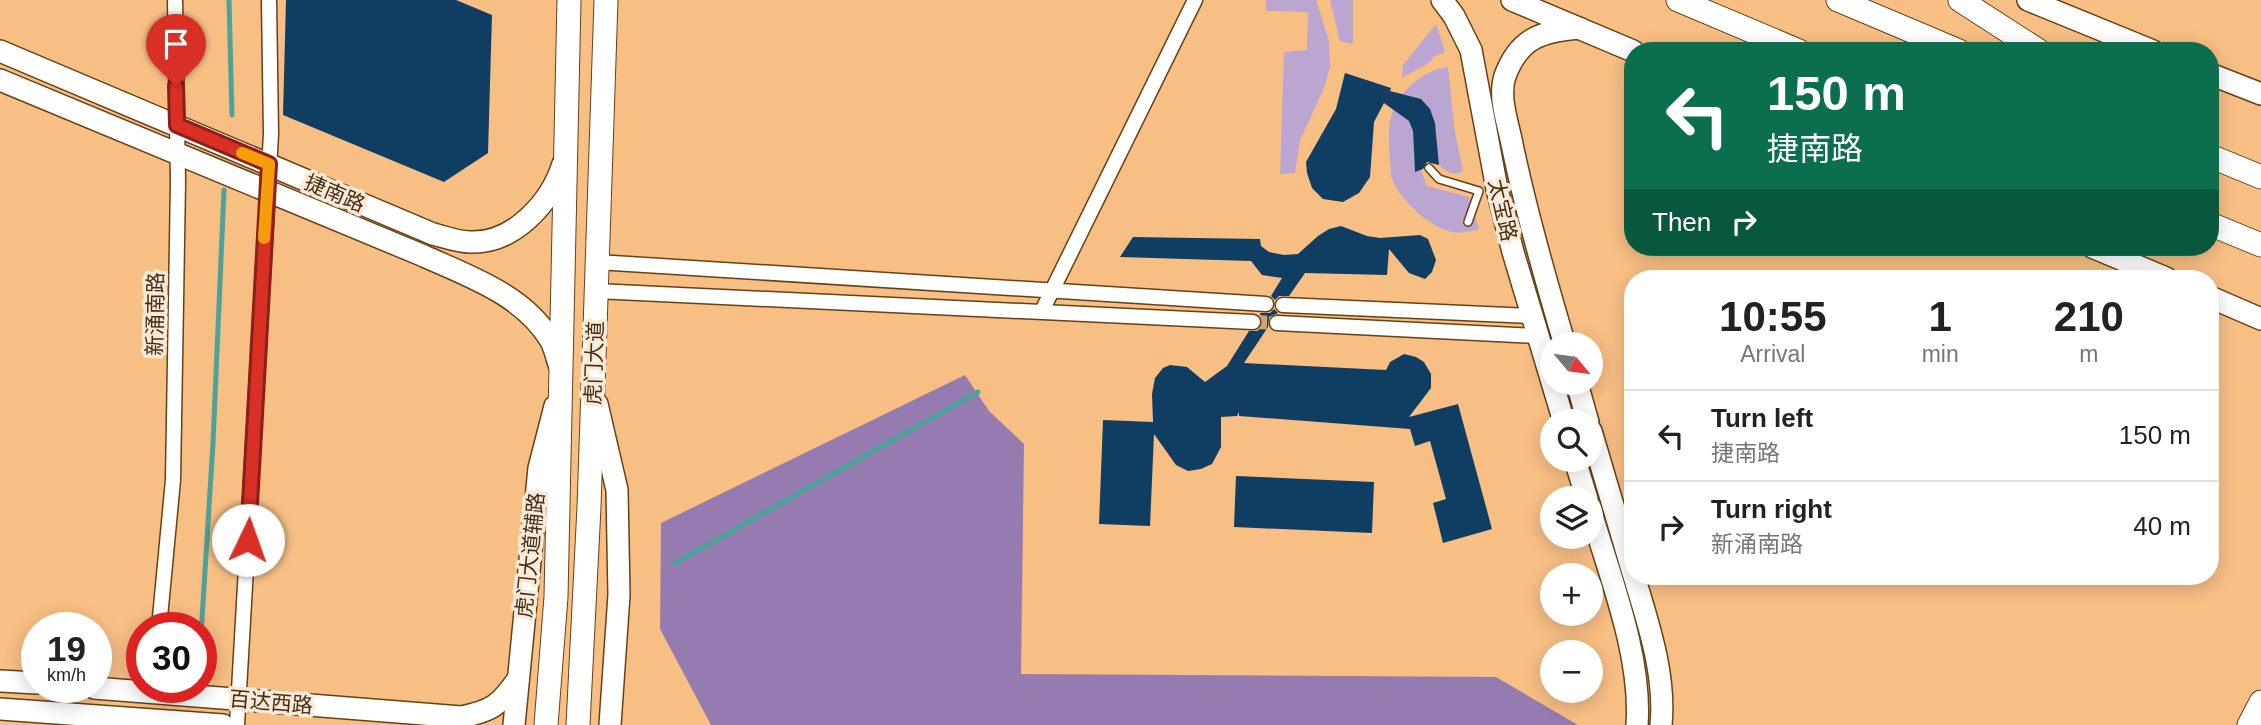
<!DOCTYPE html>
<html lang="en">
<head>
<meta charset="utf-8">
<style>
	body { margin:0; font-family:Helvetica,"Noto Sans SC",sans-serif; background:#f2f2f2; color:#222; height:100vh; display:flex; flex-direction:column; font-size:26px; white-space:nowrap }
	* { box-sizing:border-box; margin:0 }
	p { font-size:23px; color:#767676 }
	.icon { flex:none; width:38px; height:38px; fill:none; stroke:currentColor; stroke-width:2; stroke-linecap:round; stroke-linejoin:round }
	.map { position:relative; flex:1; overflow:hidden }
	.drawer { position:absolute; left:1624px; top:270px; width:595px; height:315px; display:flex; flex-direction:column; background:#fff; border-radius:28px; box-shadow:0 4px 18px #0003 }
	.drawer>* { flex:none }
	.top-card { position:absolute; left:1624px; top:42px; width:595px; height:214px; border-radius:28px; box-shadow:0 4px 18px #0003; background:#0b6e4f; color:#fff; overflow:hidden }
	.needle { width:46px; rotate:119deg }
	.controls { position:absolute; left:1540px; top:332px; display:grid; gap:14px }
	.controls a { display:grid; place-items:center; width:63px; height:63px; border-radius:50%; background:#fff; box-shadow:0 4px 18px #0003; font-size:35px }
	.speed { position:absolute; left:21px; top:612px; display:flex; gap:14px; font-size:35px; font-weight:700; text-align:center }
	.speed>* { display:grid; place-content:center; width:91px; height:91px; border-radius:50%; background:#fff; box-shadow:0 4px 18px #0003; line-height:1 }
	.speed small { font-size:18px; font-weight:400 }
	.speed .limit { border:10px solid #d22; background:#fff; color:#111 }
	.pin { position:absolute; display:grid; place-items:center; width:60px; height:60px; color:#fff; margin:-72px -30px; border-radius:50% 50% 50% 0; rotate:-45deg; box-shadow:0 0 7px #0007 }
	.pin .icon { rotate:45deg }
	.me { position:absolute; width:77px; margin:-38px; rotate:3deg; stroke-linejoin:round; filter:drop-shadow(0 0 5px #0008) }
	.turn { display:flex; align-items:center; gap:24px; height:147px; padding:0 28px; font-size:32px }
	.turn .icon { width:91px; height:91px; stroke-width:2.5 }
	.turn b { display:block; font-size:49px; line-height:60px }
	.then { display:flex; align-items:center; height:66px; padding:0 28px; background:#0003; gap:14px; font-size:26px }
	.eta { display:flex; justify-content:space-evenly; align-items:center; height:119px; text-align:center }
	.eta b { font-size:42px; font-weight:700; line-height:49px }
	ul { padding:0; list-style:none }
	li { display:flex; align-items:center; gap:21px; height:91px; padding:0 28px; border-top:2px solid #e0e0e0 }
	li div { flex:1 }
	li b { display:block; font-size:26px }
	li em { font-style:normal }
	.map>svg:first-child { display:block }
	.green { fill:#baa6d1 }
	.forest { fill:#967bb1 }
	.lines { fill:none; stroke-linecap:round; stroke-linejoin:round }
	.stream { stroke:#4da39a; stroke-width:5 }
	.building { fill:#0f3e62 }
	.street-tunnel { stroke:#d4a26f; stroke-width:14; stroke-dasharray:14 7; stroke-linecap:butt }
	.lane-casing { stroke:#674013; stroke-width:10 }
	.street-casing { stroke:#674013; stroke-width:17 }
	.secondary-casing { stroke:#674013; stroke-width:24 }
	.primary-casing { stroke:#674013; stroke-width:25 }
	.lane { stroke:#fff; stroke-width:7 }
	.street { stroke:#fff; stroke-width:14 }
	.secondary { stroke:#fff; stroke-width:21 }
	.primary { stroke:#fff; stroke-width:23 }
	.route-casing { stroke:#8d1f18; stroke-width:18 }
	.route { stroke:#d93025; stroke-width:12 }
	.slow { stroke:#f59e0b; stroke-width:12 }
	.labels { text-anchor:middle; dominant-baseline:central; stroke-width:7; stroke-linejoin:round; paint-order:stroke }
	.street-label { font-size:21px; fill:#432d15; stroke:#fbe9d8 }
</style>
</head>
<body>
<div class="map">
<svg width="2261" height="725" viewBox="0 0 2261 725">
	<rect width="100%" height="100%" fill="#f8bf85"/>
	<g class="green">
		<polygon points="1266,0 1316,0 1329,41 1330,67 1324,88 1300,140 1295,173 1280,174 1284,52 1307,50 1308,12 1266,11"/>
		<polygon points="1330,0 1353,0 1353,44 1340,41"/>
		<polygon points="1436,24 1445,52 1433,57 1430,62 1402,78 1403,65"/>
		<path d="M1448 67 1454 127 1463 171C1453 177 1447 172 1439 165 1436 141 1439 117 1421 99L1409 121 1413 131 1415 172 1421 170 1427 186 1469 197 1479 229C1471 231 1461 234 1453 232 1432 229 1401 201 1393 181 1390 176 1391 167 1390 160 1389 148 1388 135 1390 122 1394 95 1421 70 1448 67Z"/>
	</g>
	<polygon class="forest" points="965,375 989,411 1024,444 1021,674 1496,677 1578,725 711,725 660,629 661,523"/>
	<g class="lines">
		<g class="stream">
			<polyline points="229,0 232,115"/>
			<polyline points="675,563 978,392"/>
			<polyline points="201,635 213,443 224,190"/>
		</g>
	</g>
	<g class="building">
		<polygon points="286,0 456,0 492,15 488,153 444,182 283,115"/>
		<polygon points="1345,73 1391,88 1390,91 1421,99 1430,109 1435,123 1439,165 1427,162 1423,169 1415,172 1413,131 1409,121 1384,103 1374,122 1370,177 1359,193 1343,202 1323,199 1312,188 1307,173 1306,162 1336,109"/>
		<polygon points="1341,226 1367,236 1380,238 1420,235 1428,239 1436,260 1432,272 1425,279 1409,273 1389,249 1387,275 1305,273 1289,296 1279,296 1275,300 1271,296 1282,278 1262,275 1251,261 1120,257 1133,237 1260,239 1261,246 1269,252 1284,255 1298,254 1318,236 1329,229"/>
		<polygon points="1274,309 1278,313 1269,317 1268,327 1244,363 1386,370 1390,362 1404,354 1416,357 1424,362 1431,374 1431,388 1409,417 1458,404 1492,529 1443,543 1433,503 1446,499 1430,441 1415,446 1410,429 1239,416 1239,412 1237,416 1221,417 1221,447 1212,464 1201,469 1188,471 1176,465 1154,434 1150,526 1099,524 1103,420 1153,422 1152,394 1155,378 1163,368 1170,365 1187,367 1205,382 1227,366 1249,331 1257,331 1261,328 1263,322 1260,313 1270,313"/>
		<polygon points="1236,476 1374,482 1372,533 1234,527"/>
	</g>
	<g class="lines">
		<polyline class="street-tunnel" points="1253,322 1277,323"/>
		<g class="lane-casing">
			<polyline id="lane" points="1429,168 1439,179 1479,191 1468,222"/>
		</g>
		<g class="street-casing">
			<g id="street">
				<polyline points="597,262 1266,304"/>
				<polyline points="596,291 1253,322"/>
				<polyline points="1283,305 1532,316"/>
				<polyline points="1042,311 1195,0"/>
				<polyline points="1277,323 1538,336"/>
				<polyline points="159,628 173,480 178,182 175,0"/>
				<polyline points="237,725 271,134 269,0"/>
			</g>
		</g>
		<g class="secondary-casing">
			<g id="secondary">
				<polyline points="1442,0 1454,16 1471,50 1497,189 1513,252 1564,422"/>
				<polyline points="1512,0 1633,51"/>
				<polyline points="2028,0 2153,51"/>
				<path d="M0 51 433 234C445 237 458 242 470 242 514 244 551 202 563 164"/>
				<polyline points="2210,74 2261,94"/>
				<path d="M0 80 424 256C470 277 524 295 551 341 555 349 557 359 560 367"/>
				<polyline points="2092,247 2166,278"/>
				<polyline points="2210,297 2261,319"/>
				<path d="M1565 345C1545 278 1526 212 1512 144 1508 123 1498 97 1505 76 1519 38 1542 31 1579 28"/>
				<polyline points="1577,383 1588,422"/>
				<polyline points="597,404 617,490 619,595 610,725"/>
				<polyline points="1591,431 1633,573"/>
				<polyline points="1575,460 1587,499"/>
				<path d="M1591 512C1610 577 1642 656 1637 725"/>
				<path d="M1634 576C1648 623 1666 675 1661 725"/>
				<polyline points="0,681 37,683"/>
				<path d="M94 688 461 717C492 711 500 705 518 679"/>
				<polyline points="0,709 223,725"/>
				<polyline points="514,725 539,468 555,406"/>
			</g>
		</g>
		<g class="primary-casing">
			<g id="primary">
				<polyline points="1678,0 1799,51"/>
				<polyline points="1838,0 1959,51"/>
				<polyline points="1960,0 2039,51"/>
				<polyline points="2210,156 2261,177"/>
				<polyline points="2210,224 2261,245"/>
				<polyline points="546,725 556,597 569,0"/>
				<polyline points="578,725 589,507 606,0"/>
				<polyline points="2249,725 2261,702"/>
			</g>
		</g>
		<use href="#lane" class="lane"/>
		<use href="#street" class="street"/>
		<use href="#secondary" class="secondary"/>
		<use href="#primary" class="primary"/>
	</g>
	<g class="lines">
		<g class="route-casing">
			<polyline id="route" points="176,86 177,125 269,164 248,540"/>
		</g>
		<use href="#route" class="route"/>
		<polyline class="slow" points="242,153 269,164 264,238"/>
	</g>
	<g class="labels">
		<g class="street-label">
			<text transform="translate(335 193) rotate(23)">捷南路</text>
			<text transform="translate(1503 210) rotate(77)">太宝路</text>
			<text transform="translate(155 314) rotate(-89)">新涌南路</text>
			<text transform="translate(594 363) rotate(-88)">虎门大道</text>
			<text transform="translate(530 555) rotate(-84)">虎门大道辅路</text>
			<text transform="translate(271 702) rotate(5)">百达西路</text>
		</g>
	</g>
</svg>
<div class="controls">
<a><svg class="needle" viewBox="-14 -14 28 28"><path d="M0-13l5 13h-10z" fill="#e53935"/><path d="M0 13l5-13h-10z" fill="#767676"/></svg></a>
<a><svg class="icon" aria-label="search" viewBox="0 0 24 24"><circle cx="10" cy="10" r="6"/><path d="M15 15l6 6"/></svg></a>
<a><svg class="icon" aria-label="layers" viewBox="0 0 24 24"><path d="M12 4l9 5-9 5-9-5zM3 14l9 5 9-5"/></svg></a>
<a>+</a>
<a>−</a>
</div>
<div class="speed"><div>19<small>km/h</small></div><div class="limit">30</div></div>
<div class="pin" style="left:176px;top:86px;background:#d93025"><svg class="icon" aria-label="arrive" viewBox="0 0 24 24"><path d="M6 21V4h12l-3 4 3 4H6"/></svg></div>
<svg class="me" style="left:248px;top:540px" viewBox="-20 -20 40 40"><circle r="19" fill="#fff"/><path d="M0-13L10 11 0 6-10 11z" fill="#d93025"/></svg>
<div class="top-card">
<div class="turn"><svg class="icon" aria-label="left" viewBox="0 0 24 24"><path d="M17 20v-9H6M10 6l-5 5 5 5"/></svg><div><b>150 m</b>捷南路</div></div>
<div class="then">Then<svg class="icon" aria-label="right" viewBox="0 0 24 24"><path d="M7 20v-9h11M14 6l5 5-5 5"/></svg></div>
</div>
<section class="drawer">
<div class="eta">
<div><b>10:55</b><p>Arrival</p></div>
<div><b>1</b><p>min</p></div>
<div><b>210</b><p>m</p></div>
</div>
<ul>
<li><svg class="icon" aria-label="left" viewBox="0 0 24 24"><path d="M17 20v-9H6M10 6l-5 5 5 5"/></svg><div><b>Turn left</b><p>捷南路</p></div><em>150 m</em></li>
<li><svg class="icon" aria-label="right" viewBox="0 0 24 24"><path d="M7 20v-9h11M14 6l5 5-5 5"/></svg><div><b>Turn right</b><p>新涌南路</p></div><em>40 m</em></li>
</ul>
</section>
</div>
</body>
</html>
